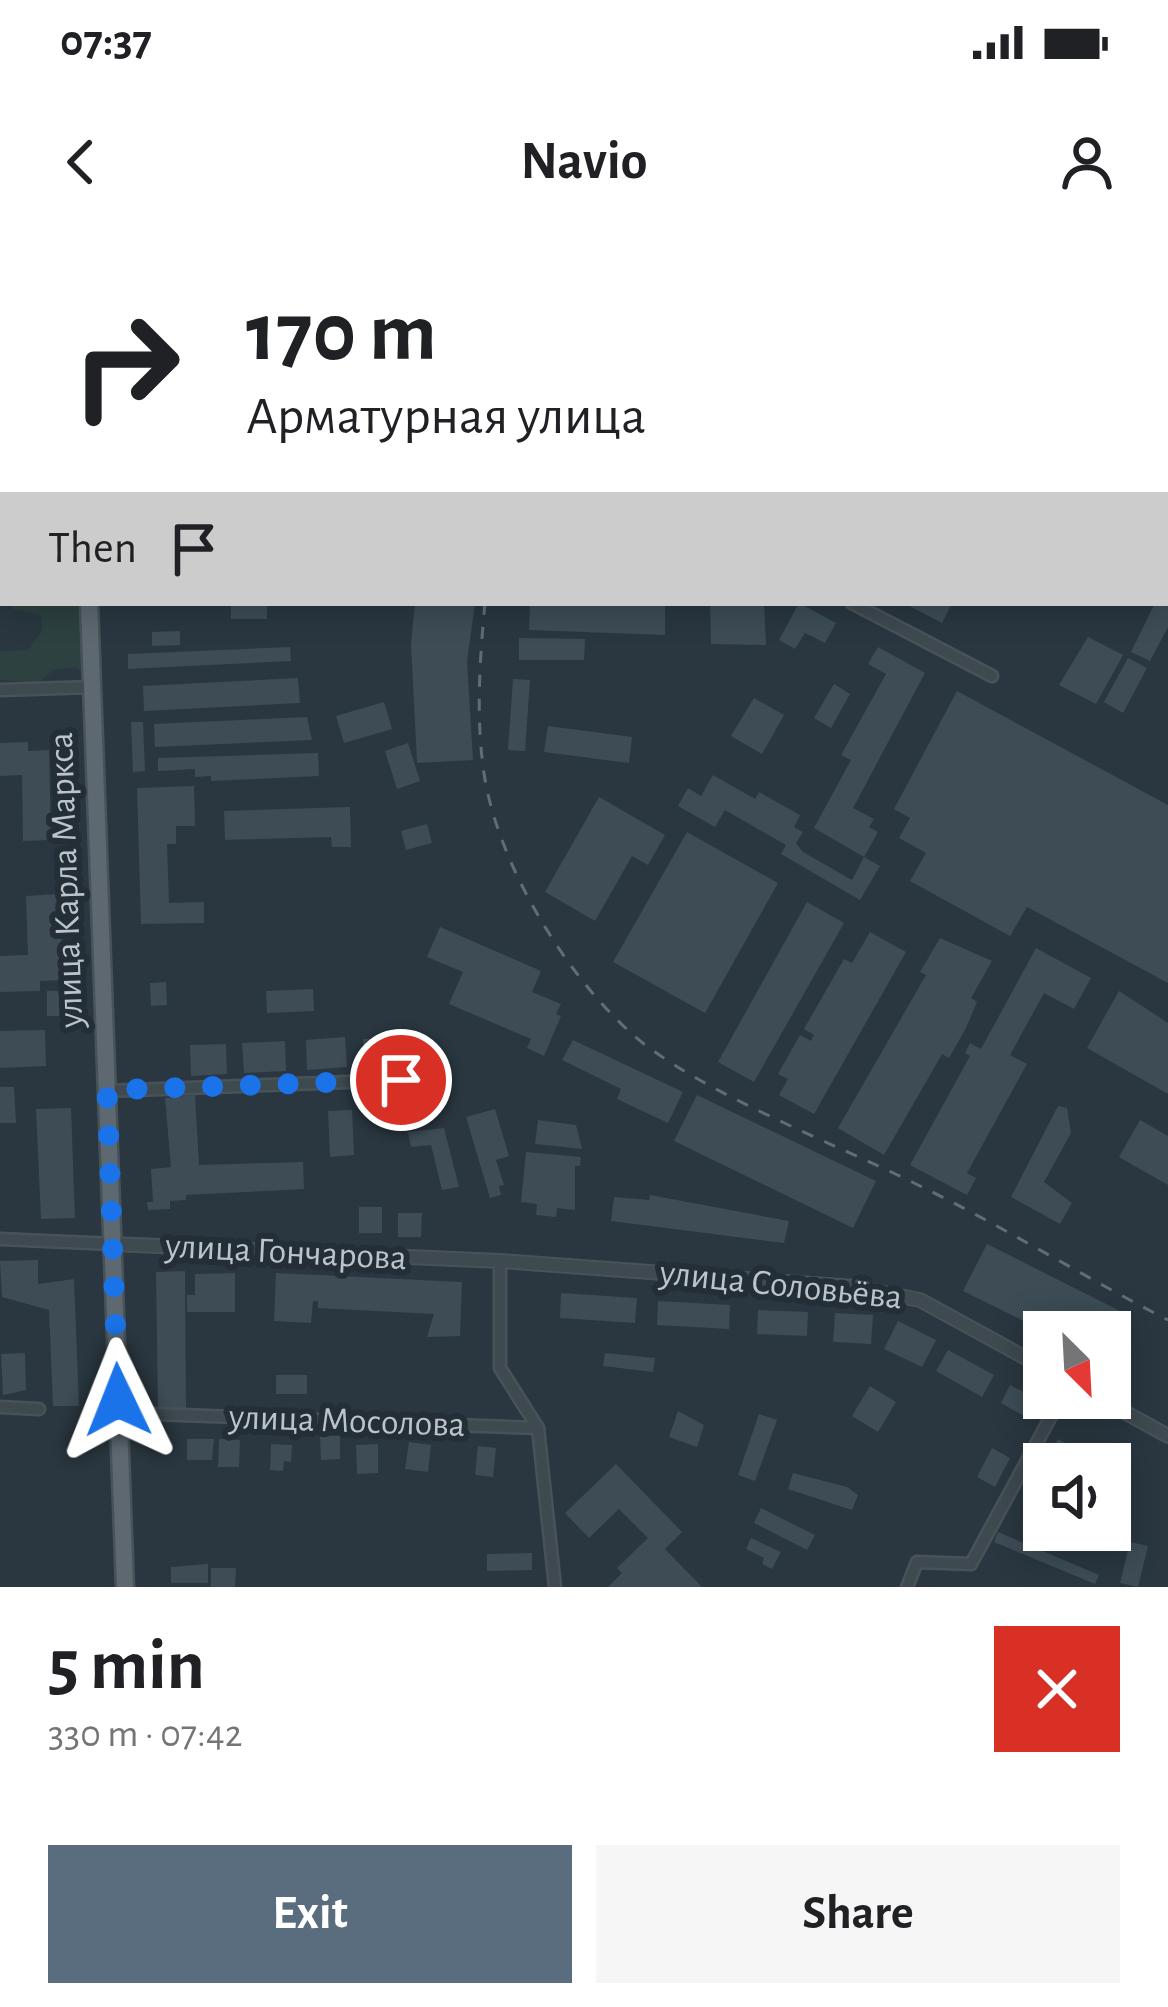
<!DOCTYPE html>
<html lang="en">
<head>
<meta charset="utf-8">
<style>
	body { margin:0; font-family:"Alegreya Sans",sans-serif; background:#f6f6f6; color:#202124; height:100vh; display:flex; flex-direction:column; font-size:45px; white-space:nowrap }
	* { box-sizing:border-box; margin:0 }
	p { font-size:39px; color:#757577 }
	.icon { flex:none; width:66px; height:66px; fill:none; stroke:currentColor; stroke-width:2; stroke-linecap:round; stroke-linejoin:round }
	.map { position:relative; height:1347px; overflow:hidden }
	.side { display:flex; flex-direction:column; background:#fff; flex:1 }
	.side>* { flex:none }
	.hud { position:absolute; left:0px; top:0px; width:1170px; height:366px; box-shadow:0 6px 30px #0003; background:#fff; color:#202124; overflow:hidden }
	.needle { width:78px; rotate:156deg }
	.tools { position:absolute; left:1023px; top:1071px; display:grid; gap:24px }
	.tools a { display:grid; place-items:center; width:108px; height:108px; border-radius:0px; background:#fff; box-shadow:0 6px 30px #0003; font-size:60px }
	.pin { position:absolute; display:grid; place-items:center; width:102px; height:102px; color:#fff; margin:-51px; border:6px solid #fff; border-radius:50%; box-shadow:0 3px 12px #0007 }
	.me { position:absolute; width:132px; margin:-66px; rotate:358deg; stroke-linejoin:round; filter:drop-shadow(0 0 9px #0008) }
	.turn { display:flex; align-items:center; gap:42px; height:252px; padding:0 48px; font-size:54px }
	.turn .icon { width:156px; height:156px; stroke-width:2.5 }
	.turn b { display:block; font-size:84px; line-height:102px }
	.then { display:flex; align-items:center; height:114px; padding:0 48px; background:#0003; gap:24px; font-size:45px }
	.round { display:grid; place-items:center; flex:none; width:126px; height:126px; border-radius:0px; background:#f6f6f6 }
	.overview { display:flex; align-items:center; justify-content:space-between; height:204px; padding:0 48px }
	h1 { font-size:72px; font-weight:600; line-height:90px }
	.primary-button { display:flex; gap:24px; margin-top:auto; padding:24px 48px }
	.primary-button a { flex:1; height:138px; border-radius:0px; background:#596d7e; color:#fff; font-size:48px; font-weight:600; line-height:138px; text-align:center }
	.primary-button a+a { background:#f6f6f6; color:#202124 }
	.status { display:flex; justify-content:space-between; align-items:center; height:84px; padding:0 60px; background:#fff; direction:ltr }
	.status svg { height:33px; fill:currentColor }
	header { display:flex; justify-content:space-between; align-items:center; height:156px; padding:0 48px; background:#fff; font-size:54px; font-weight:600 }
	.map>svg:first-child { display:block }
	.green { fill:#2c4140 }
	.building { fill:#3d4c55 }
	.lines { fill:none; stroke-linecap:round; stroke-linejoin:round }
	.minor-casing { stroke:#485259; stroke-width:15 }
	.tertiary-casing { stroke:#485259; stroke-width:16 }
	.primary-casing { stroke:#485259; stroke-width:21 }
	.minor { stroke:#3e4950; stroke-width:10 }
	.tertiary { stroke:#3e4950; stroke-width:12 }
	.primary { stroke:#5d6870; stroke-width:16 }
	.rail { stroke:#616d76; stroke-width:3; stroke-dasharray:12 12; stroke-linecap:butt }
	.route { stroke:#1a73e8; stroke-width:21; stroke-dasharray:0 37.8 }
	.labels { text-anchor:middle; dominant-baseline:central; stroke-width:12; stroke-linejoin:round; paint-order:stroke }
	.street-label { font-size:36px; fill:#bbc4ca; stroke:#232e36 }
</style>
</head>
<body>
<div class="status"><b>07:37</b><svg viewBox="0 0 49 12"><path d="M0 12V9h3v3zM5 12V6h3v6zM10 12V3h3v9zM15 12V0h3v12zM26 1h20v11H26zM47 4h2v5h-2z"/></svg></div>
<header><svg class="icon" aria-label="back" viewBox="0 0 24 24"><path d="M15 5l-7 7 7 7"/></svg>Navio<svg class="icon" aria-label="person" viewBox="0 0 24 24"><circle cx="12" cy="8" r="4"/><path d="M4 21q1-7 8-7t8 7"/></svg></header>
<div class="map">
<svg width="1168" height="1347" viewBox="0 0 1168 1347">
	<rect width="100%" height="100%" fill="#2a3740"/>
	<polygon class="green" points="14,363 79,363 83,435 76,427 53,430 38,443 0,440 0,411 28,410 42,391 41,375 13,369"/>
	<g class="building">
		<rect x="231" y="363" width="36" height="16"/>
		<polygon points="415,363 475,363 467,421 473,520 417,523 411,403"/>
		<polygon points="530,363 665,363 665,395 529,390"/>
		<polygon points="710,363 764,363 766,405 711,404"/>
		<polygon points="799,363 836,383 825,403 805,393 795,409 779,400"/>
		<polygon points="904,363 952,363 942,383"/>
		<polygon points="1155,363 1168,363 1168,387 1150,421 1131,412"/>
		<polygon points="180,391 180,405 152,406 152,392"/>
		<polygon points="1088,397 1123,415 1096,464 1059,445"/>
		<polygon points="519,398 585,399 584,420 519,420"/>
		<polygon points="290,407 291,421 128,429 128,414"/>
		<polygon points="878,407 925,433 853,568 874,579 869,587 878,592 864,617 880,626 860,660 781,614 786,605 725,570 715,587 678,566 688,548 701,556 713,535 755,559 759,552 800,575 794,587 803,592 796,603 803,612 852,640 864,617 814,588 851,520 841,515 886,434 868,424"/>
		<polygon points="1128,418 1147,428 1123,473 1104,462"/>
		<polygon points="298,438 300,463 144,471 143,446"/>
		<polygon points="513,439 530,440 525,511 508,510"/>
		<polygon points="834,444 850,454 831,488 814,478"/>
		<polygon points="957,451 1168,565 1168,743 1027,667 1010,696 910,641 926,613 899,598 910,578 894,569"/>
		<polygon points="754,458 784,475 762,514 731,496"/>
		<polygon points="384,462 392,489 344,503 336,476"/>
		<polygon points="307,477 312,500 155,507 154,484"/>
		<polygon points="131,482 143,482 145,531 133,532"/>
		<polygon points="548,486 632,497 629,523 544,512"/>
		<polygon points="28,502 28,511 49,510 51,600 23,601 22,535 0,536 0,503"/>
		<polygon points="408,503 420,541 397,549 385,511"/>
		<polygon points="318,513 319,536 211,541 211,536 195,537 195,529 158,531 158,518"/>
		<polygon points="194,546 195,586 176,586 176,604 167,604 169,663 204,662 204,683 141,684 137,548"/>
		<polygon points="599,557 665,595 648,625 632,616 595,681 545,652"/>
		<polygon points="350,567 351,607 332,607 331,597 225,600 224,571"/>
		<polygon points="427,584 432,603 406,610 401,591"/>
		<polygon points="687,592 778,643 705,773 613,722"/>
		<polygon points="60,654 63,740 40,741 40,751 0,752 0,716 28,715 26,656"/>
		<polygon points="807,662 844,683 754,842 718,822"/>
		<polygon points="440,687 541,731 532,752 561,764 556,774 561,776 544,816 527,808 531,799 449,764 463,732 427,717"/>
		<polygon points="870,692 906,712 814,874 779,855 788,839 778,834 800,795 811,801 814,795 804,789 844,719 852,723"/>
		<polygon points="940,698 992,721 971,758 977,762 966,788 949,818 942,814 884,915 838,888 926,735 920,732"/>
		<polygon points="1036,708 1091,738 1074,769 1044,753 1010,815 1027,824 967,933 976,938 967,955 910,925 970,816 965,813 970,803 981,809"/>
		<polygon points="166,742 167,765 151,766 150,743"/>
		<polygon points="313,749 314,771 267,773 266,751"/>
		<polygon points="47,751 62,751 63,776 47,776"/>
		<polygon points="1119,751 1168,783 1168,854 1087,808"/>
		<polygon points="45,790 46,826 0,828 0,791"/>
		<polygon points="345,797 347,827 307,830 306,800"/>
		<polygon points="404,797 405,825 364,827 363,799"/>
		<polygon points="573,800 683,852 668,883 617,859 621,849 562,820"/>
		<polygon points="285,801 286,831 244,833 242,803"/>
		<polygon points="226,804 227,834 191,836 190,805"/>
		<polygon points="0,847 14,847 16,883 0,883"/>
		<polygon points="195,855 199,925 303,922 304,949 186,955 186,960 170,961 170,969 148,970 147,962 153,962 151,929 171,927 165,858"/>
		<polygon points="697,855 876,941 853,988 674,901"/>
		<polygon points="1058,866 1067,868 1071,893 1044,942 1072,963 1060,984 1011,957"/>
		<polygon points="71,868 75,978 41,979 36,869"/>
		<polygon points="495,869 509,916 496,920 504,945 499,946 501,955 490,958 466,877"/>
		<polygon points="352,870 354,915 330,917 328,871"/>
		<polygon points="538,880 576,885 582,909 535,904"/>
		<polygon points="1140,880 1168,896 1168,945 1119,917"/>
		<polygon points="444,888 459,947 442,950 431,905 411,907 408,892"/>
		<polygon points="526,912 581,917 580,926 575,926 575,970 557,968 556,977 536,975 537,964 521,962"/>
		<polygon points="650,955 789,981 784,1003 611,981 614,957 649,960"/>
		<rect x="359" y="967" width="23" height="26"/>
		<polygon points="398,973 422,973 421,997 398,997"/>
		<polygon points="987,1004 1124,1073 1110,1101 1110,1092 1046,1092 963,1051"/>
		<polygon points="38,1020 38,1044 74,1039 79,1166 53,1166 49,1070 2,1057 0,1021"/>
		<polygon points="185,1031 186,1168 158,1168 156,1032"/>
		<polygon points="235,1033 235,1072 187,1072 187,1055 195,1055 195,1034"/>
		<polygon points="276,1033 462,1042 460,1096 427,1097 434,1074 318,1068 318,1061 313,1061 311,1083 274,1081"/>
		<polygon points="561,1053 637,1058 635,1083 560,1078"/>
		<polygon points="658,1061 730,1065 729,1089 657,1085"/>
		<polygon points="758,1070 808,1072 807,1096 757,1094"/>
		<polygon points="835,1073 873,1075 871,1104 833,1102"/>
		<polygon points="898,1081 936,1100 922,1127 884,1109"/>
		<polygon points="948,1110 994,1135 982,1157 936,1131"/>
		<polygon points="25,1113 26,1150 3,1155 1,1114"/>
		<polygon points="605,1113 655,1118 653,1132 603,1126"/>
		<rect x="276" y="1135" width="31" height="19"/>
		<polygon points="1010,1145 1041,1161 1031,1180 1001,1163"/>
		<polygon points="870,1146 896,1162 878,1192 852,1176"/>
		<polygon points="678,1171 704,1185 697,1207 669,1197"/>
		<polygon points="759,1174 777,1180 755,1241 738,1235"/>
		<polygon points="320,1196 340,1196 340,1219 321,1220"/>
		<polygon points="187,1199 214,1199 212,1220 187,1220"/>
		<polygon points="219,1199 240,1200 239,1227 218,1227"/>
		<polygon points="1058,1199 1107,1224 1046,1224"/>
		<polygon points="409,1202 431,1205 428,1232 405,1229"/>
		<polygon points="271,1204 292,1205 291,1222 284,1221 283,1231 270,1230"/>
		<polygon points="378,1204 378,1233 357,1234 356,1205"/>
		<polygon points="478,1206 496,1208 493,1237 475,1235"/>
		<polygon points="992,1208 1010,1218 995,1247 977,1237"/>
		<polygon points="616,1224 682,1292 665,1309 702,1347 608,1347 622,1333 617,1328 648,1298 619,1269 589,1298 565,1273"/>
		<polygon points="793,1233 847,1247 858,1255 852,1270 788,1249"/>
		<polygon points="761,1268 815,1295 807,1310 754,1283"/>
		<polygon points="998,1292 1099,1335 1095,1344 994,1302"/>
		<polygon points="751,1298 781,1312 772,1329 762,1324 764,1318 746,1309"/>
		<polygon points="1130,1302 1148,1306 1138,1347 1120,1343"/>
		<polygon points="532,1313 532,1330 487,1331 487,1314"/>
		<polygon points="208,1324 208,1343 171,1343 171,1327"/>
		<polygon points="211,1328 236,1328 235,1347 211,1347"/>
	</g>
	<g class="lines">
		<g class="minor-casing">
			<g id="minor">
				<polyline points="201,0 203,3"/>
				<polyline points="852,363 992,436"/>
				<polyline points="0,450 92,447"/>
				<polyline points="107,851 401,840"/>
				<polyline points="0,999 113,1004"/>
				<polyline points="500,1021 500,1128 538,1188 555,1347"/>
				<polyline points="0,1167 39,1169"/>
				<polyline points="155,1174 538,1188"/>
				<polyline points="1022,1231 1044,1240"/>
				<polyline points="907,1347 917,1322 971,1324 1061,1158"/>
			</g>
		</g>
		<g class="tertiary-casing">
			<g id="tertiary">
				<polyline points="113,1004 500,1021 854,1047 920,1060 1044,1128"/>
				<polyline points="1099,1158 1168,1196"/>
			</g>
		</g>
		<g class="primary-casing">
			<g id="primary">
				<polyline points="76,0 76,3"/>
				<polyline points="89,363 125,1347"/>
			</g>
		</g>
		<use href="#minor" class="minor"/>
		<use href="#tertiary" class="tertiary"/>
		<use href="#primary" class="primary"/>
		<g class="rail">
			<polyline points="678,0 680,3"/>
			<polyline points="708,0 711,3"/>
			<polyline points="525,3 526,0"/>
			<path d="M485 363C480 417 476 472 483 526 494 618 563 732 631 793 693 849 833 903 912 942 999 984 1082 1036 1168 1080"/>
		</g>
	</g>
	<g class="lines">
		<polyline class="route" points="118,1160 107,850 401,840"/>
	</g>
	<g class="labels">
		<g class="street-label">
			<text transform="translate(66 640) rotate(-92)">улица Карла Маркса</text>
			<text transform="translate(286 1012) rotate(3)">улица Гончарова</text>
			<text transform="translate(781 1045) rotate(6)">улица Соловьёва</text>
			<text transform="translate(347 1181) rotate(2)">улица Мосолова</text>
		</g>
	</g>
</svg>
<div class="tools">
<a><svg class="needle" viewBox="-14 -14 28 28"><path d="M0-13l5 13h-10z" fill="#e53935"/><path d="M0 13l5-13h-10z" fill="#757577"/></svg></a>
<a><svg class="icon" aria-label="sound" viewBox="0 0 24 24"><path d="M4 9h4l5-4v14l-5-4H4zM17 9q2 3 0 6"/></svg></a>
</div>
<div class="pin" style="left:401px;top:840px;background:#d93025"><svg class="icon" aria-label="arrive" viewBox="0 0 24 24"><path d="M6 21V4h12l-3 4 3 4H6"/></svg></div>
<svg class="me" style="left:118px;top:1160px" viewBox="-20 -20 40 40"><path d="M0-17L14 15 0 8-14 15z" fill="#1a73e8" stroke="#fff" stroke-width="4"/></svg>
<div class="hud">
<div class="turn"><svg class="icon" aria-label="right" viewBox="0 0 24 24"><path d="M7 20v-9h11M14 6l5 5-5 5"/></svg><div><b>170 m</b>Арматурная улица</div></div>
<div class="then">Then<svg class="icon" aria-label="arrive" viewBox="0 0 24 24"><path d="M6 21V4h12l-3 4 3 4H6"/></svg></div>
</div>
</div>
<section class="side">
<div class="overview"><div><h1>5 min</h1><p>330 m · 07:42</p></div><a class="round" style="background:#d93025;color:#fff"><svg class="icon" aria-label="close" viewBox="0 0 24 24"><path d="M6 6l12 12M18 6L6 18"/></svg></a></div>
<div class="primary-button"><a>Exit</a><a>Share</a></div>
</section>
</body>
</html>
